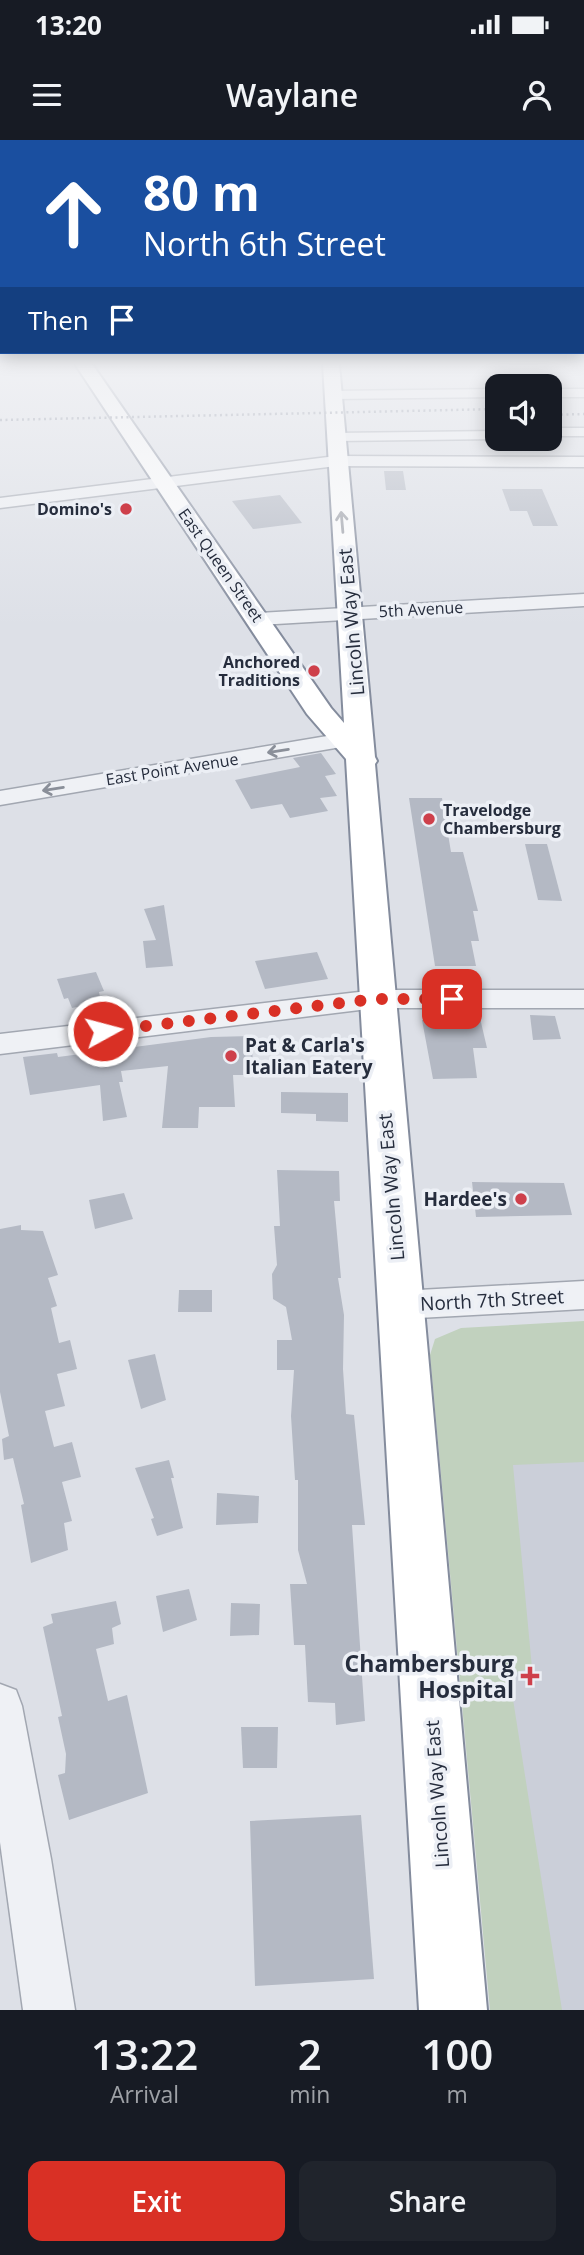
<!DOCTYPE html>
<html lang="en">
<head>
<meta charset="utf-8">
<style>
	body { margin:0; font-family:"Open Sans",sans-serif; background:#20242c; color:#f1f3f6; height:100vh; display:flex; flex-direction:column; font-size:26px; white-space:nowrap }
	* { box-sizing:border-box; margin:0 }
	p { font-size:23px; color:#9ea1a6 }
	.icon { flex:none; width:38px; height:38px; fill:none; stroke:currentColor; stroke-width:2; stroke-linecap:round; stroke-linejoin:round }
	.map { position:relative; height:1870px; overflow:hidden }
	.details { display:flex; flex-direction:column; background:#171b24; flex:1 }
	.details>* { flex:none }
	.top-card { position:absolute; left:0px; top:0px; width:584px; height:214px; box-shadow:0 4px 18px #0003; background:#1a4fa0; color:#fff; overflow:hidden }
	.tools { position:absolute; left:485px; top:234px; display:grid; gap:14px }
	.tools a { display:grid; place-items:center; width:77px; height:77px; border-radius:14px; background:#171b24; box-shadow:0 4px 18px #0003; font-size:35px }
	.pin { position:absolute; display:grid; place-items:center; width:60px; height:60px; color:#fff; margin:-30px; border-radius:14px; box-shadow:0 4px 10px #0006 }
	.me { position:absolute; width:77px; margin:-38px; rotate:83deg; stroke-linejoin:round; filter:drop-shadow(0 0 5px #0008) }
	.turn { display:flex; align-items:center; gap:24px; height:147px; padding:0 28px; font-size:32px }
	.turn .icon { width:91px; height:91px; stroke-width:2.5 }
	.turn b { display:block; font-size:49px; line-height:60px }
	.then { display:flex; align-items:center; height:66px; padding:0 28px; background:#0003; gap:14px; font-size:26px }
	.eta { display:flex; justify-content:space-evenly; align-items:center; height:119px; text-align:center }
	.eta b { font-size:42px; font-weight:600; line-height:49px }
	.action { display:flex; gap:14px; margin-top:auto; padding:14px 28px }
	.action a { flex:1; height:80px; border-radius:14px; background:#d93025; color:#fff; font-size:28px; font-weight:600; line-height:80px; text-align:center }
	.action a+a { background:#20242c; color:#f1f3f6 }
	.status { display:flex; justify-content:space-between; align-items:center; height:49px; padding:0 35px; background:#171b24; direction:ltr }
	.status svg { height:19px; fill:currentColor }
	header { display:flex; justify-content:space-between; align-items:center; height:91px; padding:0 28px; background:#171b24; font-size:32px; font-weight:600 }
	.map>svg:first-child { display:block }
	.built { fill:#cbcfd9 }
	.green { fill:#c1d1be }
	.building { fill:#b4b9c4 }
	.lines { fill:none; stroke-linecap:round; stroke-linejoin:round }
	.minor-casing { stroke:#a2a7b1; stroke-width:3 }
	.highway-casing { stroke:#848c9d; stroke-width:4 }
	.minor { fill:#eff1f5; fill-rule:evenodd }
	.highway { fill:#fff; fill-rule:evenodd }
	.rail { stroke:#767e90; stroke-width:2.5; stroke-dasharray:2 3.5; stroke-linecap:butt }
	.oneway { stroke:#9da0a8 }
	.oneway2 { stroke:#8a8f99 }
	.route { stroke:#d93025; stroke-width:12; stroke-dasharray:0 21.6 }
	.poi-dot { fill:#ce404b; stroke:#eceff5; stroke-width:2.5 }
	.labels { text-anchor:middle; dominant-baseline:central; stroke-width:7; stroke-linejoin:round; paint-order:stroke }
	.far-poi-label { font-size:16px; font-weight:bold; fill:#262d3d; stroke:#eceff5; text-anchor:end }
	.far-street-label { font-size:16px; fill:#262d3d; stroke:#eceff5 }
	.street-label { font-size:19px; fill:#262d3d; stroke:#eceff5 }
	.poi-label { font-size:19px; font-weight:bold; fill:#262d3d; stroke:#eceff5; text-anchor:start }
	.near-poi-label { font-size:23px; font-weight:bold; fill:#262d3d; stroke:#eceff5; text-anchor:end }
</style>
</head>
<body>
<div class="status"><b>13:20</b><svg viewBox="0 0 49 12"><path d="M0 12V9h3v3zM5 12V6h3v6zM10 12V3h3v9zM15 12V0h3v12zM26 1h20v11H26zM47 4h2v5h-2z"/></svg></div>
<header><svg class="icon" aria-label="menu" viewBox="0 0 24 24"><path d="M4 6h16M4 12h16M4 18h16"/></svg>Waylane<svg class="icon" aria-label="person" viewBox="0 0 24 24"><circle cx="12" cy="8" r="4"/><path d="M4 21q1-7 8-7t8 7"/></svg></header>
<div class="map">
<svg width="584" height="1870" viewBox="0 0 584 1870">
	<rect width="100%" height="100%" fill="#dde0e7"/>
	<polygon class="built" points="584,1193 584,1870 509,1870 441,1203"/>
	<polygon class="green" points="584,1181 584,1322 513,1325 532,1528 509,1534 562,1870 490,1870 430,1215 435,1199 461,1188"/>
	<g class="building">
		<polygon points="384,331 403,331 406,350 386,350"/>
		<polygon points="502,349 542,349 558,386 533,386 527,371 510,371"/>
		<polygon points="280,355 302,383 253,389 232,361"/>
		<polygon points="321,613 336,634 325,636 337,656 320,658 328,671 290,678 282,664 251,669 235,640 300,627 293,618"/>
		<polygon points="409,658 442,658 451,712 463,712 478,771 473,771 479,801 471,801 476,826 435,826"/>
		<polygon points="525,704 547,704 562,761 538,760"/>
		<polygon points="164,765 173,826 146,828 143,801 156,800 144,769"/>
		<polygon points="317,812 328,839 265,849 255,821"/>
		<polygon points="96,832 104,851 99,852 101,862 72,868 68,858 64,859 57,839"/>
		<polygon points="530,875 555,876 561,899 533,900"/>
		<polygon points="480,878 487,908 473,908 477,938 433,939 422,880"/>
		<polygon points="252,896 253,935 233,935 235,967 199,967 198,988 162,988 168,926 121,931 123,942 119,942 127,977 103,981 100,945 30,955 23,917 57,913 58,917 211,897"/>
		<polygon points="281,952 348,953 348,982 316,981 316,974 281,973"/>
		<polygon points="277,1030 339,1031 340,1061 334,1061 341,1138 338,1138 344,1175 343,1229 346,1274 354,1275 365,1385 352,1385 365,1581 336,1585 335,1563 308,1562 305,1505 294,1505 290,1444 307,1444 298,1410 298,1340 295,1340 291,1276 294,1230 277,1230 277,1200 292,1200 286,1167 273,1159 272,1134 277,1125 274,1086 280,1086"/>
		<polygon points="472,1042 564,1043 572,1075 476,1077"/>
		<polygon points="124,1053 133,1079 95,1089 89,1060"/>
		<polygon points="21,1085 21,1090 43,1091 58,1135 48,1138 57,1166 51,1168 59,1203 70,1200 77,1229 57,1234 65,1266 45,1271 54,1307 72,1302 81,1337 62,1342 72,1381 64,1383 68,1410 31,1423 21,1365 24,1364 13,1318 4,1320 2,1299 9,1296 0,1252 0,1089"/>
		<polygon points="179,1150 212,1150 212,1172 178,1172"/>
		<polygon points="155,1214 166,1260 141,1269 128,1220"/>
		<polygon points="169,1320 174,1338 171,1338 183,1388 157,1396 151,1379 154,1378 135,1328"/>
		<polygon points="217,1353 259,1356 258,1383 216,1385"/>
		<polygon points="189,1449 197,1480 163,1492 156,1456"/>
		<polygon points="116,1461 121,1484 112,1488 114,1504 96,1509 108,1561 127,1555 148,1653 69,1680 58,1635 65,1633 66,1614 58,1577 62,1576 43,1487 53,1483 51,1474"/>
		<polygon points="231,1463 260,1464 259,1495 230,1496"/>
		<polygon points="241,1587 278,1587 277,1628 243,1628"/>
		<polygon points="361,1675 374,1839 255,1846 250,1681"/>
	</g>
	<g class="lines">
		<g class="minor-casing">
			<g id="minor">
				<polygon points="497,249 497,257 333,259 326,255 333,251"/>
				<rect x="550" y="249" width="34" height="8"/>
				<rect x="550" y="288" width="34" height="8"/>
				<polygon points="497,291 497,299 336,301 329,297 336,293"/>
				<polygon points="336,316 584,317 584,327 336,326 0,368 0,358"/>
				<polygon points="584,454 584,466 259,485 250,479 259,473"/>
				<polygon points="345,593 353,595 356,600 353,605 0,665 0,651"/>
				<polygon points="376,850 584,850 584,868 376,868 0,914 0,894"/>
				<polygon points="584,1141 584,1169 400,1179 388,1175 382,1165 388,1155 400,1151"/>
				<polygon points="0,1544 16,1550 22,1566 51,1719 75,1870 23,1870 0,1702"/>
			</g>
		</g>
		<g class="highway-casing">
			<polygon id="highway" points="75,224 92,224 331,568 344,583 323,224 339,224 375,617 377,621 375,624 487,1870 419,1870 346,619 307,574"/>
		</g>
		<use href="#minor" class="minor"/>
		<use href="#highway" class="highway"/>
		<g class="rail">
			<polyline points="550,275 584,274"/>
			<polyline points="0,280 497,269"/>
		</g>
	</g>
	<defs><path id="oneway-shaft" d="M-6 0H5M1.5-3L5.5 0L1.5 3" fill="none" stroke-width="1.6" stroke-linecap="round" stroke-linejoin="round" transform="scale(1.75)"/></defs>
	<use class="oneway" href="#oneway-shaft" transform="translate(342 382) rotate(-95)"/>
	<g class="oneway2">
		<use href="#oneway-shaft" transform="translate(278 611) rotate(171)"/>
		<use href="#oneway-shaft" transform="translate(53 649) rotate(171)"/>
	</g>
	<linearGradient id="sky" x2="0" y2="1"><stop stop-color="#87b0db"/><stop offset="0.46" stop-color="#f0f1f4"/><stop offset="1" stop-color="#f0f1f4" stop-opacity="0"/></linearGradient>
	<rect width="584" height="486" fill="url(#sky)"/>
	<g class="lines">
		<polyline class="route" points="103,891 376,859 452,859"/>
	</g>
	<g class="poi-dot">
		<circle cx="126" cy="369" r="7"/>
		<circle cx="314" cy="531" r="7"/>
		<circle cx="429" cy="679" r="7"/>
		<circle cx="231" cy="916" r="7"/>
		<circle cx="521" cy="1059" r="7"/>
		<path d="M526.5 1525.5h7v7h7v7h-7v7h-7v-7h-7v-7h7z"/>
	</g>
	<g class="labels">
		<g class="far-poi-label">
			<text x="112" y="369">Domino's</text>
			<text x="300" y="522">Anchored<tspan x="300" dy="18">Traditions</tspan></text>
			<text x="443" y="670" text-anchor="start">Travelodge<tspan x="443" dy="18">Chambersburg</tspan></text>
		</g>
		<g class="far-street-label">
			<text transform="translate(221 425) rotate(55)">East Queen Street</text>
			<text transform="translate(421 469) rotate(-3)">5th Avenue</text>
			<text transform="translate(172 629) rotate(-9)">East Point Avenue</text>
		</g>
		<g class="street-label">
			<text transform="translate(351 482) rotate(-95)">Lincoln Way East</text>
			<text transform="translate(391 1047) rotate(-95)">Lincoln Way East</text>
			<text transform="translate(492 1160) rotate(-3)">North 7th Street</text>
			<text transform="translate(437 1654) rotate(-94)">Lincoln Way East</text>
		</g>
		<g class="poi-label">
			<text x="245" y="905">Pat &amp; Carla's<tspan x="245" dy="22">Italian Eatery</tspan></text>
			<text x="507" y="1059" text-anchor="end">Hardee's</text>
		</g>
		<g class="near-poi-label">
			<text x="514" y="1523">Chambersburg<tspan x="514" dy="26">Hospital</tspan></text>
		</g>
	</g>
</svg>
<div class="tools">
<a><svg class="icon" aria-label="sound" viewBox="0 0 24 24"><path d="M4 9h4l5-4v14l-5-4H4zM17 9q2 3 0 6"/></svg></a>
</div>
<div class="pin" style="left:452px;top:859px;background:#d93025"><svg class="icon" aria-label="arrive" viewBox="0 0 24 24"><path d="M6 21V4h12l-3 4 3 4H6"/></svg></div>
<svg class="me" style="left:103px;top:891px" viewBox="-20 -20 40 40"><circle r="17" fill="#d93025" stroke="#fff" stroke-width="3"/><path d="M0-11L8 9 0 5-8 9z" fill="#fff"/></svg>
<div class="top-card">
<div class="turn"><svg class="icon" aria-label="ahead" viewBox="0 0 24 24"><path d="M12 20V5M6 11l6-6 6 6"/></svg><div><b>80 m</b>North 6th Street</div></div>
<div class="then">Then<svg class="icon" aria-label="arrive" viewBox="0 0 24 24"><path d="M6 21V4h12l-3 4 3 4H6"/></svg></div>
</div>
</div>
<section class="details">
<div class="eta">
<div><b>13:22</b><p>Arrival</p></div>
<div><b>2</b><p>min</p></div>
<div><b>100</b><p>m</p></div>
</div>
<div class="action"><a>Exit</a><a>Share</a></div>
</section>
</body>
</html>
